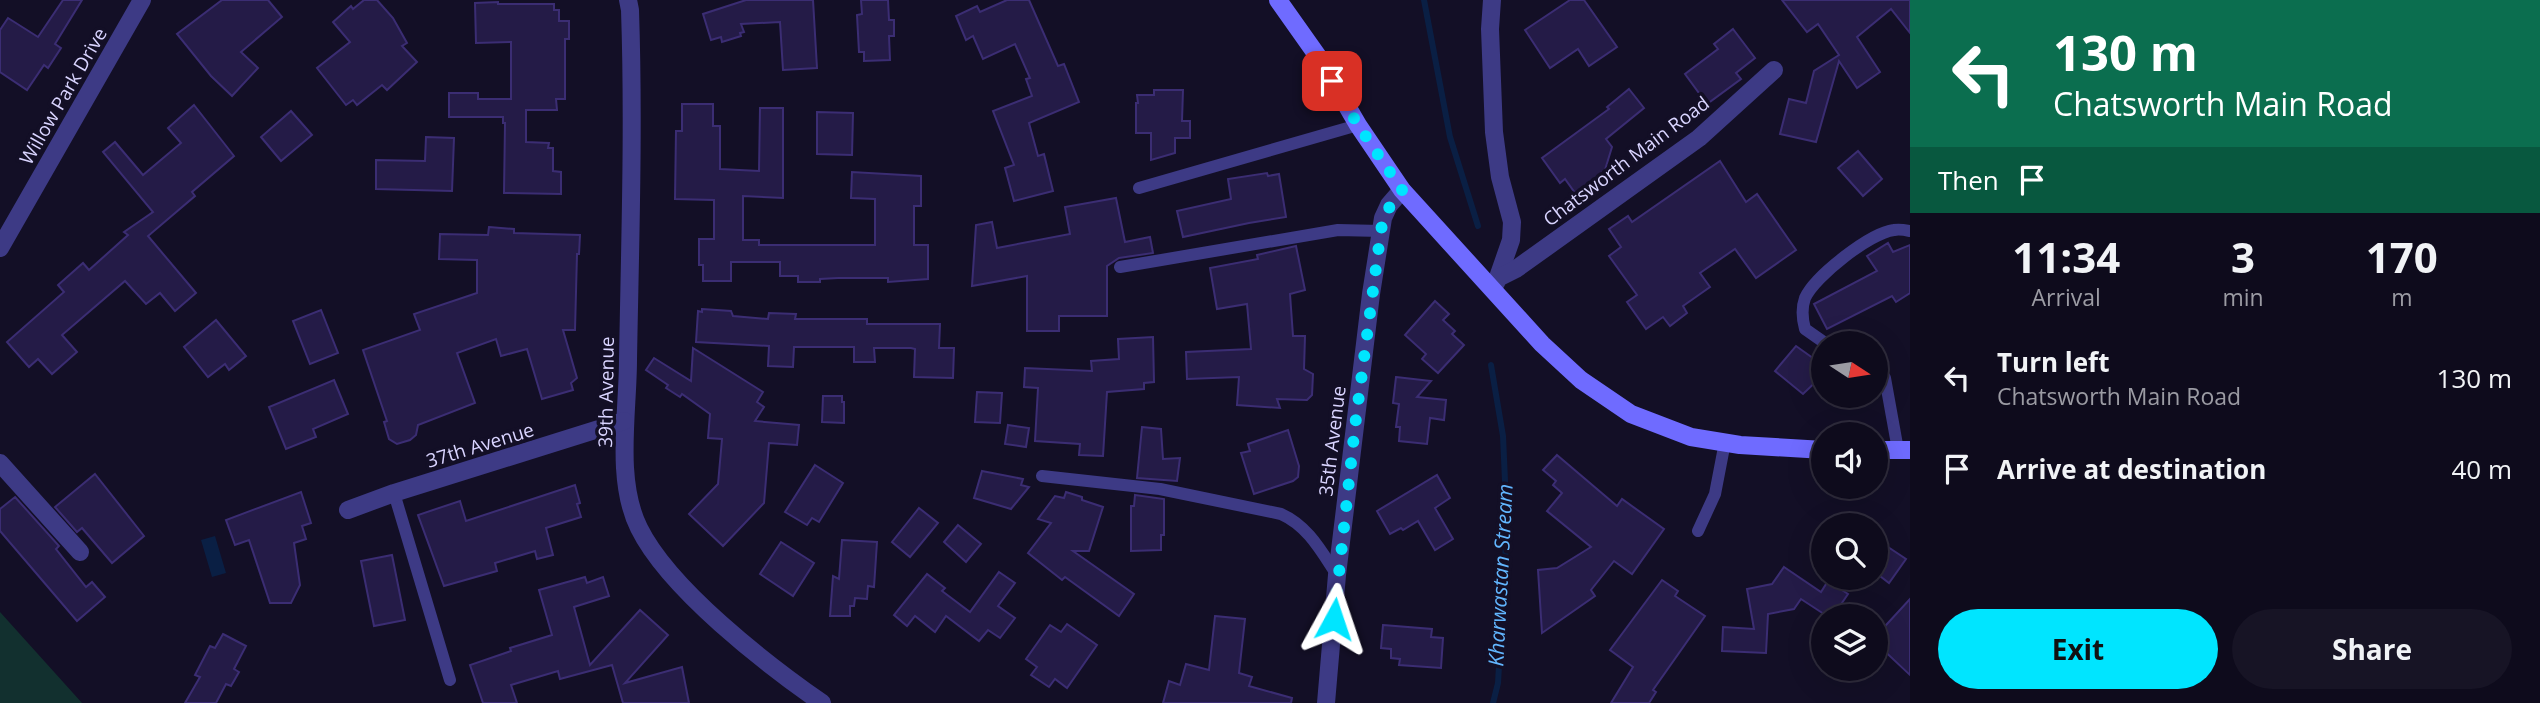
<!DOCTYPE html>
<html lang="en">
<head>
<meta charset="utf-8">
<style>
	body { margin:0; font-family:"Open Sans",sans-serif; background:#171425; color:#f1f3f6; height:100vh; display:flex; flex-direction:column; font-size:26px; white-space:nowrap }
	* { box-sizing:border-box; margin:0 }
	p { font-size:23px; color:#9b9ba3 }
	.icon { flex:none; width:38px; height:38px; fill:none; stroke:currentColor; stroke-width:2; stroke-linecap:round; stroke-linejoin:round }
	.map { position:relative; flex:1; overflow:hidden }
	.drawer { display:flex; flex-direction:column; background:#0e0b1c; width:630px }
	.drawer>* { flex:none }
	.guide { background:#0b6e4f; color:#fff; overflow:hidden }
	.needle { width:46px; rotate:102deg }
	.buttons { position:absolute; left:1811px; top:331px; display:grid; gap:14px }
	.buttons a { display:grid; place-items:center; width:77px; height:77px; border-radius:50%; background:#0e0b1c; box-shadow:0 7px 28px #0002,0 0 0 2px #2e2b3b; font-size:35px }
	.pin { position:absolute; display:grid; place-items:center; width:60px; height:60px; color:#fff; margin:-30px; border-radius:14px; box-shadow:0 4px 10px #0006 }
	.me { position:absolute; width:77px; margin:-38px; rotate:5deg; stroke-linejoin:round; filter:drop-shadow(0 0 5px #0008) }
	.turn { display:flex; align-items:center; gap:24px; height:147px; padding:0 28px; font-size:32px }
	.turn .icon { width:91px; height:91px; stroke-width:2.5 }
	.turn b { display:block; font-size:49px; line-height:60px }
	.then { display:flex; align-items:center; height:66px; padding:0 28px; background:#0003; gap:14px; font-size:26px }
	.eta { display:flex; justify-content:space-evenly; align-items:center; height:119px; text-align:center }
	.eta b { font-size:42px; font-weight:700; line-height:49px }
	.cta { display:flex; gap:14px; margin-top:auto; padding:14px 28px }
	.cta a { flex:1; height:80px; border-radius:42px; background:#00e5ff; color:#111; font-size:28px; font-weight:700; line-height:80px; text-align:center }
	.cta a+a { background:#171425; color:#f1f3f6 }
	ul { padding:0; list-style:none }
	li { display:flex; align-items:center; gap:21px; height:91px; padding:0 28px }
	li div { flex:1 }
	li b { display:block; font-size:26px }
	li em { font-style:normal }
	main { display:flex; flex:1; min-height:0 }
	.map>svg:first-child { display:block }
	.green { fill:#12302f }
	.water { fill:#0a1f44 }
	.lines { fill:none; stroke-linecap:round; stroke-linejoin:round }
	.stream { stroke:#0a1f44; stroke-width:6 }
	.building { fill:#241b47; stroke:#3b2d73; stroke-width:2 }
	.lane { stroke:#3d3a85; stroke-width:12 }
	.street { stroke:#3d3a85; stroke-width:18 }
	.secondary { stroke:#6f6bff; stroke-width:18 }
	.route { stroke:#00e5ff; stroke-width:12; stroke-dasharray:0 21.6 }
	.labels { text-anchor:middle; dominant-baseline:central; stroke-width:7; stroke-linejoin:round; paint-order:stroke }
	.street-label { font-size:19px; fill:#d9d4ff; stroke:#130f26 }
	.water-label { font-size:21px; font-style:italic; fill:#62b6ff; stroke:#130f26 }
</style>
</head>
<body>
<main>
<div class="map">
<svg width="1910" height="703" viewBox="0 0 1910 703">
	<rect width="100%" height="100%" fill="#130f26"/>
	<polygon class="green" points="0,612 82,703 0,703"/>
	<polygon class="water" points="215,536 226,573 212,577 201,540"/>
	<g class="lines">
		<g class="stream">
			<polyline points="1424,0 1450,137 1478,226"/>
			<polyline points="1491,365 1503,436 1507,526 1498,683 1493,703"/>
		</g>
	</g>
	<g class="building">
		<polygon points="63,0 82,0 55,44 61,48 48,68 44,65 27,90 0,72 0,30 8,18 38,37"/>
		<polygon points="222,0 268,0 282,17 241,52 258,68 232,96 211,76 177,34"/>
		<polygon points="364,0 377,0 393,18 407,43 402,46 417,62 387,90 382,85 357,105 353,100 346,105 317,68 350,42 333,22 351,6 353,9"/>
		<polygon points="746,0 813,0 817,68 783,70 780,22 741,24 744,32 740,33 741,36 722,42 721,37 711,40 703,14"/>
		<polygon points="861,0 888,0 889,20 894,20 894,36 889,36 890,60 864,61 864,52 859,52 857,15 862,14"/>
		<polygon points="1007,0 1029,0 1058,66 1064,64 1079,102 1029,123 1038,156 1044,154 1053,191 1014,201 1005,168 1014,165 993,111 1032,96 1026,79 1030,78 1015,44 983,59 973,36 966,40 956,16 977,6 980,12"/>
		<polygon points="1570,0 1584,0 1617,47 1589,66 1578,49 1550,68 1525,30"/>
		<polygon points="1782,0 1910,0 1910,33 1891,9 1857,37 1880,72 1857,88 1839,61 1816,142 1780,134 1789,99 1806,103 1814,71 1839,55 1818,24 1807,32"/>
		<polygon points="498,2 498,4 554,4 554,10 559,10 559,21 569,21 569,39 565,39 565,99 556,99 557,110 526,110 526,142 549,143 548,148 553,148 553,171 561,172 561,194 504,193 505,123 503,123 503,117 449,117 449,93 478,93 478,99 511,99 511,42 476,43 475,3"/>
		<polygon points="1733,29 1755,58 1736,73 1741,79 1707,104 1685,74 1718,49 1714,44"/>
		<polygon points="1629,89 1644,108 1606,139 1612,147 1604,173 1606,176 1578,197 1565,179 1560,183 1542,158 1609,109 1607,107"/>
		<polygon points="1154,90 1183,90 1182,121 1190,121 1190,138 1175,138 1175,153 1151,160 1151,133 1136,133 1136,103 1138,103 1137,95 1154,95"/>
		<polygon points="682,104 713,104 713,126 720,126 720,169 759,171 760,108 783,108 783,198 743,196 743,240 759,240 759,245 875,245 875,199 851,198 852,172 921,176 921,206 914,206 914,245 928,245 928,279 888,282 888,278 838,278 820,279 820,282 798,282 798,276 780,276 780,262 731,262 731,281 703,281 703,265 699,265 699,239 714,239 714,200 675,199 676,131 682,131"/>
		<polygon points="194,105 234,156 192,192 195,196 148,236 196,293 175,311 160,293 146,304 125,281 62,335 77,352 52,374 38,359 29,367 7,342 64,292 58,285 83,263 89,270 128,235 124,232 153,212 103,152 115,142 143,175 181,143 168,128"/>
		<polygon points="291,111 312,135 281,161 261,137"/>
		<polygon points="817,112 853,113 852,155 817,154"/>
		<polygon points="426,137 454,138 452,191 376,189 376,160 425,161"/>
		<polygon points="1858,151 1882,179 1863,196 1838,168"/>
		<polygon points="1720,161 1746,202 1757,194 1796,250 1756,278 1735,249 1700,273 1710,287 1683,306 1687,313 1670,326 1663,317 1646,329 1627,302 1637,295 1609,256 1621,247 1609,229 1628,216 1632,222"/>
		<polygon points="1267,173 1268,176 1279,174 1286,217 1249,223 1183,237 1177,211 1231,199 1228,179"/>
		<polygon points="1116,198 1125,242 1150,237 1153,253 1119,258 1107,266 1107,316 1059,316 1059,331 1027,331 1027,276 972,286 976,225 992,222 997,248 1070,234 1065,207"/>
		<polygon points="489,227 514,229 514,233 580,235 579,254 577,254 575,330 563,330 577,378 571,383 573,390 542,399 527,349 501,356 496,339 457,353 475,403 418,425 416,435 410,440 397,444 389,439 384,422 387,421 363,350 420,330 414,314 477,293 477,260 439,259 440,234 488,235"/>
		<polygon points="1888,243 1893,252 1910,245 1910,293 1896,302 1892,296 1827,329 1814,304 1877,271 1867,256"/>
		<polygon points="1296,246 1305,290 1290,294 1293,336 1305,336 1304,369 1313,374 1312,395 1307,400 1277,399 1280,408 1237,405 1239,377 1187,379 1186,352 1251,349 1247,304 1217,309 1210,268 1258,259 1257,255"/>
		<polygon points="1435,301 1449,314 1443,320 1455,331 1452,334 1464,345 1438,373 1422,359 1426,354 1405,335"/>
		<polygon points="702,309 731,311 733,316 768,319 769,313 796,314 795,319 867,319 867,324 940,324 939,348 954,348 953,378 914,377 915,349 911,348 874,348 875,362 854,362 854,347 794,347 793,367 768,366 769,346 696,342 698,311 702,312"/>
		<polygon points="321,310 338,353 310,364 293,321"/>
		<polygon points="216,320 246,356 229,370 225,364 208,377 184,347"/>
		<polygon points="1153,337 1154,382 1144,383 1144,389 1107,392 1103,456 1079,455 1080,444 1035,441 1038,388 1024,387 1025,368 1092,371 1091,361 1119,359 1118,339"/>
		<polygon points="1796,346 1824,366 1824,374 1803,394 1775,371"/>
		<polygon points="693,348 763,392 757,402 764,407 755,421 799,425 797,445 769,443 764,503 723,546 689,514 718,484 722,439 708,438 710,414 682,394 680,397 666,388 668,385 646,370 654,358 691,381"/>
		<polygon points="1396,377 1431,381 1417,397 1446,400 1444,420 1430,418 1427,444 1399,441 1400,427 1396,427 1399,404 1393,403"/>
		<polygon points="334,380 348,414 313,429 316,437 286,449 269,407"/>
		<polygon points="977,392 1002,393 1000,423 975,422"/>
		<polygon points="823,396 842,396 842,402 844,402 844,423 822,422"/>
		<polygon points="1008,425 1029,428 1026,447 1005,444"/>
		<polygon points="1142,427 1161,429 1163,459 1180,458 1177,481 1137,478"/>
		<polygon points="1288,430 1299,466 1298,477 1293,481 1254,494 1241,453 1250,451 1248,444"/>
		<polygon points="1557,455 1617,506 1622,499 1664,529 1632,574 1614,561 1591,590 1595,596 1542,633 1538,570 1557,568 1591,547 1547,511 1562,493 1553,485 1556,481 1543,470"/>
		<polygon points="815,465 843,483 819,522 812,518 807,525 785,512"/>
		<polygon points="982,471 1023,479 1021,485 1029,487 1011,509 974,498"/>
		<polygon points="95,474 144,536 112,563 82,528 77,532 55,507"/>
		<polygon points="1437,475 1450,498 1435,508 1453,539 1435,550 1418,521 1403,530 1401,528 1390,534 1377,511"/>
		<polygon points="575,485 580,503 577,504 581,517 546,528 553,555 537,559 535,551 495,563 497,571 444,586 418,515 460,501 466,521"/>
		<polygon points="301,492 311,523 302,526 306,539 294,543 300,585 291,603 270,603 249,540 235,545 226,520"/>
		<polygon points="1066,492 1082,497 1082,500 1103,507 1089,551 1073,551 1134,594 1119,616 1065,577 1062,580 1028,553 1051,523 1038,519 1055,496 1064,498"/>
		<polygon points="1135,495 1164,499 1164,535 1161,535 1161,550 1131,551 1131,506 1134,506"/>
		<polygon points="15,497 59,546 56,549 86,587 92,582 105,597 77,621 0,531 0,509"/>
		<polygon points="919,508 938,523 910,557 892,542"/>
		<polygon points="958,525 981,544 966,562 944,542"/>
		<polygon points="1876,539 1906,559 1889,583 1876,573"/>
		<polygon points="842,540 877,542 874,587 868,586 867,599 855,598 854,606 850,606 850,616 830,616 833,576 839,579"/>
		<polygon points="781,542 814,563 793,596 760,574"/>
		<polygon points="392,555 405,620 374,626 361,561"/>
		<polygon points="1784,567 1821,592 1828,581 1848,594 1833,616 1827,616 1801,599 1794,609 1768,614 1766,653 1722,651 1723,627 1754,629 1747,589 1772,584"/>
		<polygon points="999,572 1015,583 998,606 1015,618 1000,638 988,630 979,641 946,616 935,632 915,616 907,626 894,615 927,574 945,588 942,591 970,612"/>
		<polygon points="585,577 587,583 603,577 609,596 574,607 590,665 640,610 668,635 625,683 682,667 689,703 623,703 612,665 560,679 558,671 511,685 517,703 483,703 470,665 511,651 510,648 552,635 539,590"/>
		<polygon points="1662,580 1678,591 1675,596 1705,616 1653,690 1656,692 1649,703 1611,703 1633,667 1610,650"/>
		<polygon points="1910,599 1910,675 1876,643 1876,636"/>
		<polygon points="1215,616 1245,619 1239,673 1252,677 1249,686 1292,698 1291,703 1163,703 1169,681 1180,685 1186,664 1209,670"/>
		<polygon points="1067,624 1097,645 1067,688 1055,679 1049,687 1031,675 1037,667 1026,659 1050,625 1061,632"/>
		<polygon points="1383,625 1432,629 1431,637 1443,638 1441,668 1399,665 1400,659 1391,658 1391,649 1381,648"/>
		<polygon points="223,634 246,646 234,669 239,672 231,686 226,684 216,703 185,703 200,677 195,675 210,646 215,648"/>
	</g>
	<g class="lines">
		<g class="lane">
			<polyline points="1139,188 1358,125"/>
			<polyline points="1120,267 1338,230 1381,231"/>
			<path d="M1825 343 1805 329C1802 318 1801 309 1805 298 1815 276 1870 233 1894 230 1899 229 1905 230 1910 231"/>
			<polyline points="1876,363 1885,378 1898,450"/>
			<path d="M1042 476 1160 489 1281 514C1308 526 1321 551 1337 575"/>
			<polyline points="394,493 450,680"/>
			<polyline points="1698,531 1715,494 1725,442"/>
		</g>
		<g class="street">
			<path d="M628 0 630 10C634 127 630 244 628 360 628 412 615 480 639 528 669 589 766 664 822 703"/>
			<polyline points="1492,0 1490,29 1494,132 1500,177 1512,222 1511,240 1496,283"/>
			<polyline points="0,248 142,0"/>
			<polyline points="1498,278 1516,269 1699,138 1774,70"/>
			<polyline points="0,463 80,552"/>
			<polyline points="348,510 394,493 624,421"/>
			<polyline points="1326,703 1337,575 1371,294 1383,218 1389,205 1402,190"/>
		</g>
		<g class="secondary">
			<polyline points="1278,0 1319,58 1358,125 1402,190 1542,344 1581,380 1631,414 1691,437 1740,445 1824,450"/>
			<polyline points="1876,450 1910,450"/>
		</g>
	</g>
	<g class="lines">
		<path class="route" d="M1332 81 1358 125 1402 190C1391 203 1384 214 1381 230L1355 426 1334 619"/>
	</g>
	<g class="labels">
		<g class="street-label">
			<text transform="translate(63 96) rotate(-60)">Willow Park Drive</text>
			<text transform="translate(1626 161) rotate(-37)">Chatsworth Main Road</text>
			<text transform="translate(606 392) rotate(-89)">39th Avenue</text>
			<text transform="translate(1332 441) rotate(-83)">35th Avenue</text>
			<text transform="translate(480 445) rotate(-17)">37th Avenue</text>
		</g>
		<g class="water-label">
			<text transform="translate(1500 575) rotate(-87)">Kharwastan Stream</text>
		</g>
	</g>
</svg>
<div class="buttons">
<a><svg class="needle" viewBox="-14 -14 28 28"><path d="M0-13l5 13h-10z" fill="#e53935"/><path d="M0 13l5-13h-10z" fill="#9b9ba3"/></svg></a>
<a><svg class="icon" aria-label="sound" viewBox="0 0 24 24"><path d="M4 9h4l5-4v14l-5-4H4zM17 9q2 3 0 6"/></svg></a>
<a><svg class="icon" aria-label="search" viewBox="0 0 24 24"><circle cx="10" cy="10" r="6"/><path d="M15 15l6 6"/></svg></a>
<a><svg class="icon" aria-label="layers" viewBox="0 0 24 24"><path d="M12 4l9 5-9 5-9-5zM3 14l9 5 9-5"/></svg></a>
</div>
<div class="pin" style="left:1332px;top:81px;background:#d93025"><svg class="icon" aria-label="arrive" viewBox="0 0 24 24"><path d="M6 21V4h12l-3 4 3 4H6"/></svg></div>
<svg class="me" style="left:1334px;top:619px" viewBox="-20 -20 40 40"><path d="M0-17L14 15 0 8-14 15z" fill="#00e5ff" stroke="#fff" stroke-width="4"/></svg>
</div>
<section class="drawer">
<div class="guide">
<div class="turn"><svg class="icon" aria-label="left" viewBox="0 0 24 24"><path d="M17 20v-9H6M10 6l-5 5 5 5"/></svg><div><b>130 m</b>Chatsworth Main Road</div></div>
<div class="then">Then<svg class="icon" aria-label="arrive" viewBox="0 0 24 24"><path d="M6 21V4h12l-3 4 3 4H6"/></svg></div>
</div>
<div class="eta">
<div><b>11:34</b><p>Arrival</p></div>
<div><b>3</b><p>min</p></div>
<div><b>170</b><p>m</p></div>
</div>
<ul>
<li><svg class="icon" aria-label="left" viewBox="0 0 24 24"><path d="M17 20v-9H6M10 6l-5 5 5 5"/></svg><div><b>Turn left</b><p>Chatsworth Main Road</p></div><em>130 m</em></li>
<li><svg class="icon" aria-label="arrive" viewBox="0 0 24 24"><path d="M6 21V4h12l-3 4 3 4H6"/></svg><div><b>Arrive at destination</b></div><em>40 m</em></li>
</ul>
<div class="cta"><a>Exit</a><a>Share</a></div>
</section>
</main>
</body>
</html>
